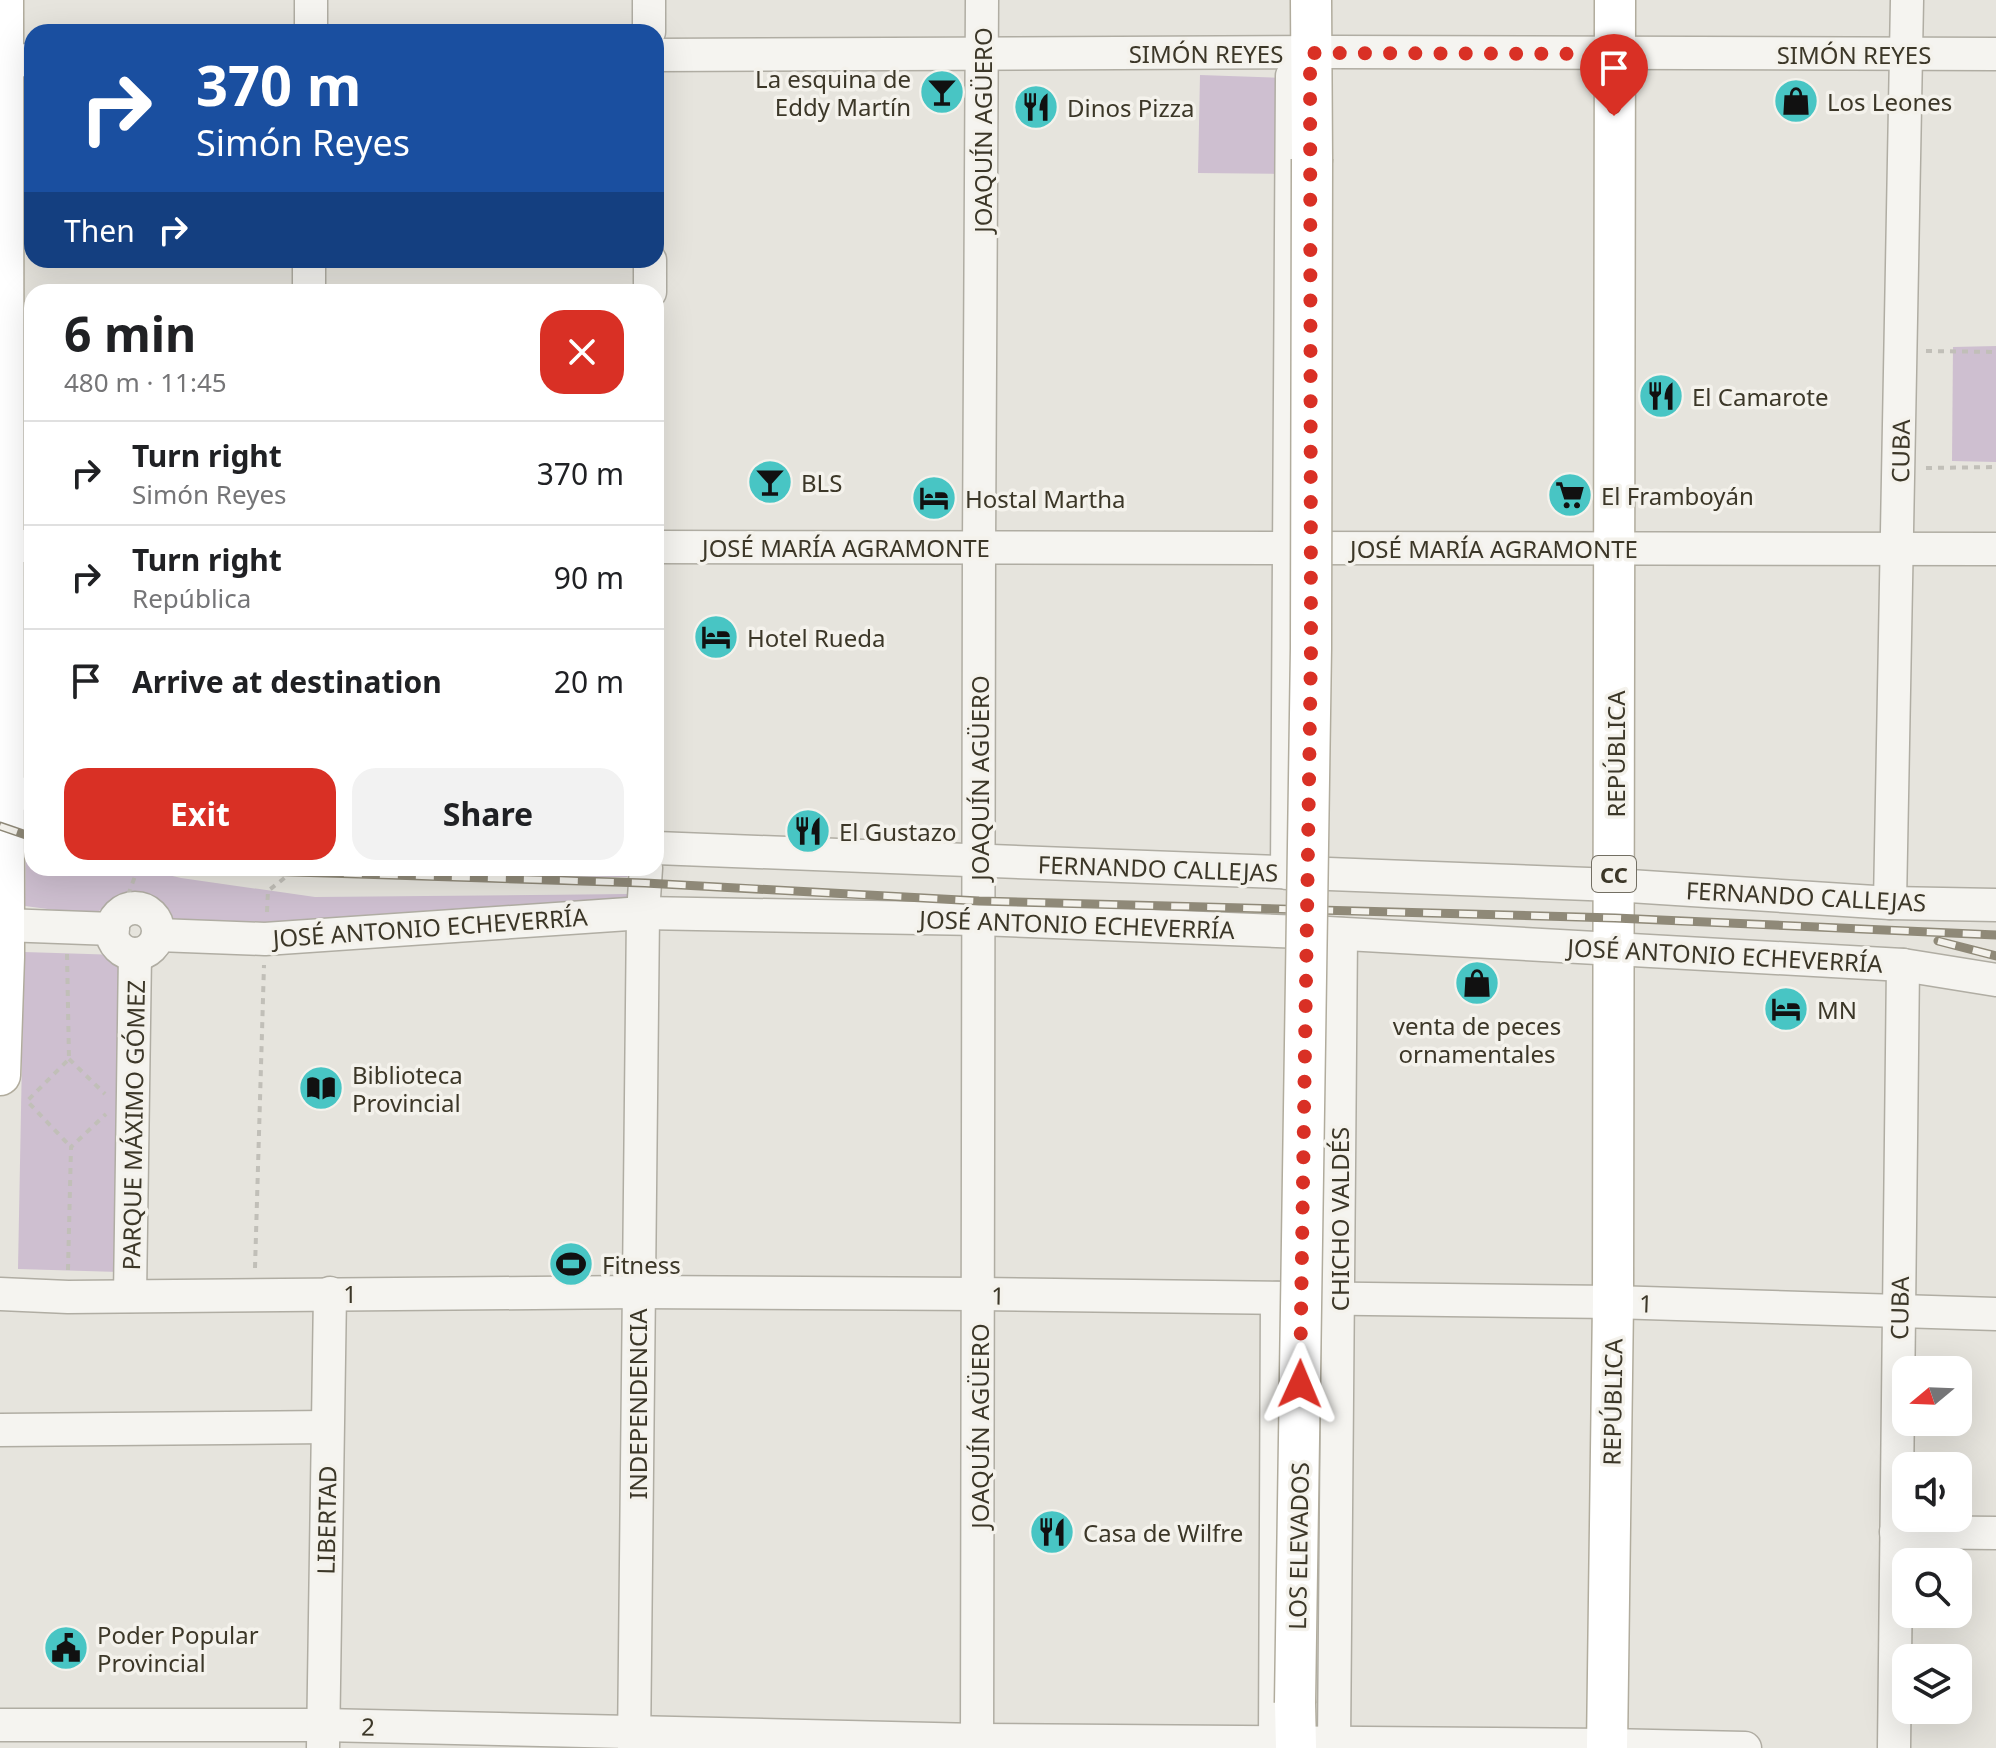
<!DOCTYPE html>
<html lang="en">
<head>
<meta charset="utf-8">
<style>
	body { margin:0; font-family:"Noto Sans",sans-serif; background:#f2f2f2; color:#202124; height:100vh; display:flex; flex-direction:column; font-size:30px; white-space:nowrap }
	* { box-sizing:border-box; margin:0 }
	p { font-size:26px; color:#757577 }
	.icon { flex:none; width:44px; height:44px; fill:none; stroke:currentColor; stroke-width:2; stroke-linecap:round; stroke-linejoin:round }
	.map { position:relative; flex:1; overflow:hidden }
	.details { position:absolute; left:24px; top:284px; width:640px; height:592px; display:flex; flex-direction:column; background:#fff; border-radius:24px; box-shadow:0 8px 32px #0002 }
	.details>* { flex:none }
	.banner { position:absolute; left:24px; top:24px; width:640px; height:244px; border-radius:24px; box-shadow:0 8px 32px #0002; background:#1a4fa0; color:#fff; overflow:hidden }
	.needle { width:52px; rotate:251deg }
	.buttons { position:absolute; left:1892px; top:1356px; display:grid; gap:16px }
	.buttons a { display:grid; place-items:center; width:80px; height:80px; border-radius:16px; background:#fff; box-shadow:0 8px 32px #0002; font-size:40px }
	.pin { position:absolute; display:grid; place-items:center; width:68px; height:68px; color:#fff; margin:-82px -34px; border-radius:50% 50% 50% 0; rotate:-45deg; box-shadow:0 0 8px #0007 }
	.pin .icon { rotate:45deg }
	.me { position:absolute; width:88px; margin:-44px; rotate:1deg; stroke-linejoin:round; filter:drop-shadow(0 0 6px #0008) }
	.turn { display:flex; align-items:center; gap:28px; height:168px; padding:0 40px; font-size:36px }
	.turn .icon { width:104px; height:104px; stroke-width:2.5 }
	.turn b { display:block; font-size:56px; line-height:68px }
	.then { display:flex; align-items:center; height:76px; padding:0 40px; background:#0003; gap:16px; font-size:30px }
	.round { display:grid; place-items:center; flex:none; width:84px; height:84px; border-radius:24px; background:#f2f2f2 }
	.summary { display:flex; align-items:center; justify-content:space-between; height:136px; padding:0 40px }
	h1 { font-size:48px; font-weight:700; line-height:60px }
	.primary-button { display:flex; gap:16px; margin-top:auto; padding:16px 40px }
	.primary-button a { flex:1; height:92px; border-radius:24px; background:#d93025; color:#fff; font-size:32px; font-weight:700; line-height:92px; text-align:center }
	.primary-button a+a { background:#f2f2f2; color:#202124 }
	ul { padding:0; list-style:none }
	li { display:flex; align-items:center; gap:24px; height:104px; padding:0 40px; border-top:2px solid #e0e0e0 }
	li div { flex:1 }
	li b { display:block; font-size:30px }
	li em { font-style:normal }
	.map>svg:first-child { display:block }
	.green { fill:#cebfd0 }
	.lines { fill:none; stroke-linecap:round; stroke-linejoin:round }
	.minor-casing { stroke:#b0ada3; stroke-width:35 }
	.major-casing { stroke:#b1ac9d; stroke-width:43 }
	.path { stroke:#c1bfb8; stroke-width:4; stroke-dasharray:6 6; stroke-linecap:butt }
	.minor { stroke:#f5f4f0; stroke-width:32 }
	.major { stroke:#fff; stroke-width:40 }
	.rail-casing { stroke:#8f8978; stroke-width:9 }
	.rail { stroke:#f4f2ec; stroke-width:6; stroke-dasharray:18; stroke-linecap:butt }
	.major-bridge-casing { stroke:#b1ac9d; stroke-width:43; stroke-linecap:butt }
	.major-bridge { stroke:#fff; stroke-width:40 }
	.route { stroke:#d93025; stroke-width:14; stroke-dasharray:0 25.2 }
	.labels { text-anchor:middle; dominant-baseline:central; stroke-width:7; stroke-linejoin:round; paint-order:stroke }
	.shield { fill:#f4f2ec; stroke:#736f63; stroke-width:2 }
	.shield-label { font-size:22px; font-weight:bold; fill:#3c3728 }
	.street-label { font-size:24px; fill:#3c3728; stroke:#f4f2ec }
	.poi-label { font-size:24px; fill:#3c3728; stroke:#f4f2ec; text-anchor:start }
</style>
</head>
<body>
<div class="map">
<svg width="1996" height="1748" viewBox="0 0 1996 1748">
	<rect width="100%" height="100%" fill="#e6e4dd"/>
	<g class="green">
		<polygon points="1200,75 1285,78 1284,174 1198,173"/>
		<polygon points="1996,346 1996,462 1952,461 1953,347"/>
		<polygon points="26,841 32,842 32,868 138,868 181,878 315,897 629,894 629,903 371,924 172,924 150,901 115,900 93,915 25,906"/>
		<polygon points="246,868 634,868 634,869 627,877 305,872"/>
		<polygon points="24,952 120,955 119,1272 18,1269"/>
	</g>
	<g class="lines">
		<g class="minor-casing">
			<g id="minor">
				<polyline points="649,0 649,32"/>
				<polyline points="311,32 311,0"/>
				<polyline points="656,55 1335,52 1996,54"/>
				<polyline points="0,61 32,60"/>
				<polyline points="650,260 650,292"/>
				<polyline points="309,292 309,260"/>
				<polyline points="0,546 32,546"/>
				<polyline points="656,547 1996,549"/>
				<polyline points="2,793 32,794"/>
				<polyline points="656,848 1614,885 1890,903 1996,905"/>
				<polyline points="1287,873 1292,76"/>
				<polyline points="1890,903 1907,0"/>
				<circle cx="135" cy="931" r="23"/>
				<polyline points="4,925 113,929"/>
				<polyline points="158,935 265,939 643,913 979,919 1328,933 1903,965 1996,980"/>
				<polyline points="0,1294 68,1297 637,1292 979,1294 1613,1302 1996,1314"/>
				<polyline points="130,1296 135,954"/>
				<polyline points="0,1430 327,1427"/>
				<polyline points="1896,1532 1996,1533"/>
				<polyline points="0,1725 323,1725 977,1740 1607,1745 1745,1748"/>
				<polyline points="1275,1743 1277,1298"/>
				<polyline points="1334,1744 1341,934"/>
				<polyline points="323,1748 330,1293"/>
				<polyline points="634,1748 643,913 646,868"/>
				<polyline points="977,1748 979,547 982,0"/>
				<polyline points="1894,1748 1903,965"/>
			</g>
		</g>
		<g class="major-casing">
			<g id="major">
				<polyline points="1311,0 1312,159"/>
				<polyline points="0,1075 4,957 3,0"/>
				<polyline points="1295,1703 1296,1748"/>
				<polyline points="1607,1748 1613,1302 1615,0"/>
			</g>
		</g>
		<g class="path">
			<polyline points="1926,351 1996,352"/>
			<polyline points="1926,468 1996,467"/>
			<polyline points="124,906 138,868"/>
			<polyline points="267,912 268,891 297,868"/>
			<polyline points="67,954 69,1059 27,1101 71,1147"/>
			<polyline points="69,1059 105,1094"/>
			<polyline points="255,1268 264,965"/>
			<polyline points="68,1270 71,1147 106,1114"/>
		</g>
		<use href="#minor" class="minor"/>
		<use href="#major" class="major"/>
		<g class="rail-casing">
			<g id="rail">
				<polyline points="0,826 32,837"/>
				<polyline points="164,868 645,883 979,901 1615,918 1996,935"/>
				<polyline points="1938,941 1996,956"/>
			</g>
		</g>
		<use href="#rail" class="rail"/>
		<g class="major-bridge-casing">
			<polyline id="major-bridge" points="1295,1703 1311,648 1312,159"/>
		</g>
		<use href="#major-bridge" class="major-bridge"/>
	</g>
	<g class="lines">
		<polyline class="route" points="1300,1384 1311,648 1310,53 1614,54 1614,116"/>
	</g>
	<defs>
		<g id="bar-disc" transform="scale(2.3)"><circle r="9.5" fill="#48c5c4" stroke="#f4f2ec"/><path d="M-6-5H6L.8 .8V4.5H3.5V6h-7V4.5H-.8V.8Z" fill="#111"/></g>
		<g id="shop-disc" transform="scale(2.3)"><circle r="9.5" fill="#48c5c4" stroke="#f4f2ec"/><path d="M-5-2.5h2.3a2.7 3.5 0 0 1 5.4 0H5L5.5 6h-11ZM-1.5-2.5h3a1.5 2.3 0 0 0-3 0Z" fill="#111"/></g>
		<g id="restaurant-disc" transform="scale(2.3)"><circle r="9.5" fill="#48c5c4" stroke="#f4f2ec"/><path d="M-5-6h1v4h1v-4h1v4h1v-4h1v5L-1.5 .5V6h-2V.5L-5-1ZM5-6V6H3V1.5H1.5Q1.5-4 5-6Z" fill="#111"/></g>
		<g id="supermarket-disc" transform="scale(2.3)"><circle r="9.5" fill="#48c5c4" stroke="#f4f2ec"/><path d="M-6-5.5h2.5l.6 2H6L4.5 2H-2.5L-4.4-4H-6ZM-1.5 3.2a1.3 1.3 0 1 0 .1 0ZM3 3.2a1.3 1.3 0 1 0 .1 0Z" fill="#111"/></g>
		<g id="hotel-disc" transform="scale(2.3)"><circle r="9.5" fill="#48c5c4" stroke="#f4f2ec"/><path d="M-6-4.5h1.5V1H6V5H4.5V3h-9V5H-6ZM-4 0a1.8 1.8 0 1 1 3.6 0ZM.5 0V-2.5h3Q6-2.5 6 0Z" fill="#111"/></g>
		<g id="library-disc" transform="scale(2.3)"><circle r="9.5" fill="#48c5c4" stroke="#f4f2ec"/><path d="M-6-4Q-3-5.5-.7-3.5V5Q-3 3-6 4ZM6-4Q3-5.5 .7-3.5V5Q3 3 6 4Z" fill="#111"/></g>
		<g id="stadium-disc" transform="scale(2.3)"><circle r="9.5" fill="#48c5c4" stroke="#f4f2ec"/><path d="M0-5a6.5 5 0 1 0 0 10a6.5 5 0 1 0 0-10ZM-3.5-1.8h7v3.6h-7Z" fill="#111"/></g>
		<g id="civic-disc" transform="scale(2.3)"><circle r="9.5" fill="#48c5c4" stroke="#f4f2ec"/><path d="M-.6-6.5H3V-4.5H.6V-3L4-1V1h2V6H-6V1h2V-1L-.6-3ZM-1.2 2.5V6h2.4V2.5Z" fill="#111"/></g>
	</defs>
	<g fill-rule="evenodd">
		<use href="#bar-disc" x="942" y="92"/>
		<use href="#shop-disc" x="1796" y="101"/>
		<use href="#restaurant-disc" x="1036" y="107"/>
		<use href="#restaurant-disc" x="1661" y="396"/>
		<use href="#bar-disc" x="770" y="482"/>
		<use href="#supermarket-disc" x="1570" y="495"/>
		<use href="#hotel-disc" x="934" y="498"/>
		<use href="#hotel-disc" x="716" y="637"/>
		<use href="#restaurant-disc" x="808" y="831"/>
		<use href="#shop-disc" x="1477" y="983"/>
		<use href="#hotel-disc" x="1786" y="1009"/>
		<use href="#library-disc" x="321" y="1088"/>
		<use href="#stadium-disc" x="571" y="1264"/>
		<use href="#restaurant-disc" x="1052" y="1532"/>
		<use href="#civic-disc" x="66" y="1648"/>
	</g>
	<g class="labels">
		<rect class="shield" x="1592" y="856" width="44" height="36" rx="6"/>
		<g class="shield-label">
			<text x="1614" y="874">CC</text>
		</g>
		<g class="street-label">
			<text x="1206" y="53">SIMÓN REYES</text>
			<text x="1854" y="54">SIMÓN REYES</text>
			<text transform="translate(982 130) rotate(-90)">JOAQUÍN AGÜERO</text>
			<text transform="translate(1900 451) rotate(-89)">CUBA</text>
			<text x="846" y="547">JOSÉ MARÍA AGRAMONTE</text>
			<text x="1494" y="548">JOSÉ MARÍA AGRAMONTE</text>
			<text transform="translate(1615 754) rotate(-90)">REPÚBLICA</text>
			<text transform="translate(979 778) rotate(-90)">JOAQUÍN AGÜERO</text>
			<text transform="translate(1158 868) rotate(2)">FERNANDO CALLEJAS</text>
			<text transform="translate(1806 896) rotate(3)">FERNANDO CALLEJAS</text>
			<text transform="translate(1077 924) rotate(2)">JOSÉ ANTONIO ECHEVERRÍA</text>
			<text transform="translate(430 927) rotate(-4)">JOSÉ ANTONIO ECHEVERRÍA</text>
			<text transform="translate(1725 955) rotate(3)">JOSÉ ANTONIO ECHEVERRÍA</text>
			<text transform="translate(133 1125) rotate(-89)">PARQUE MÁXIMO GÓMEZ</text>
			<text transform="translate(1339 1219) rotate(-90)">CHICHO VALDÉS</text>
			<text x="350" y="1293">1</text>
			<text transform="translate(998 1295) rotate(1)">1</text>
			<text transform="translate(1646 1303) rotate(2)">1</text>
			<text transform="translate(1899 1308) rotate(-89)">CUBA</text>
			<text transform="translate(1612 1402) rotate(-89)">REPÚBLICA</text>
			<text transform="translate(637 1404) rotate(-90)">INDEPENDENCIA</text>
			<text transform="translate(979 1426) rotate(-90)">JOAQUÍN AGÜERO</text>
			<text transform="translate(326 1520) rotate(-89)">LIBERTAD</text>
			<text transform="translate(1298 1546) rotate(-89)">LOS ELEVADOS</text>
			<text transform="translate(368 1726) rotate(1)">2</text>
		</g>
		<g class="poi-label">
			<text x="911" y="78" text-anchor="end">La esquina de<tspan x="911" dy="28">Eddy Martín</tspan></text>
			<text x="1827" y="101">Los Leones</text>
			<text x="1067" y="107">Dinos Pizza</text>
			<text x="1692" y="396">El Camarote</text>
			<text x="801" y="482">BLS</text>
			<text x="1601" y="495">El Framboyán</text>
			<text x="965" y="498">Hostal Martha</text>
			<text x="747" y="637">Hotel Rueda</text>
			<text x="839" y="831">El Gustazo</text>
			<text x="1817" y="1009">MN</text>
			<text x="1477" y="1025" text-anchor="middle">venta de peces<tspan x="1477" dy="28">ornamentales</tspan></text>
			<text x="352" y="1074">Biblioteca<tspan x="352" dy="28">Provincial</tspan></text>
			<text x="602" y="1264">Fitness</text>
			<text x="1083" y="1532">Casa de Wilfre</text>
			<text x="97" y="1634">Poder Popular<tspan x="97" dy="28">Provincial</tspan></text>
		</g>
	</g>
</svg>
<div class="buttons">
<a><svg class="needle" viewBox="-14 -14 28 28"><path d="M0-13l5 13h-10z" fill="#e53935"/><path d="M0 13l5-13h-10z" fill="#757577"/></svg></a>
<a><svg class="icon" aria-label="sound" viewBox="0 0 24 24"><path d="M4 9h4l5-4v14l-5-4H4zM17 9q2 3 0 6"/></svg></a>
<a><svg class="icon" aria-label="search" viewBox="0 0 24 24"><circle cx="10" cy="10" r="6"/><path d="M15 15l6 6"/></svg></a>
<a><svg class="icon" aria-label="layers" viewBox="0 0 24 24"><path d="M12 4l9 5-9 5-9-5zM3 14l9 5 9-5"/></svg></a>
</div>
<div class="pin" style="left:1614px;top:116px;background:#d93025"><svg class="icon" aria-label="arrive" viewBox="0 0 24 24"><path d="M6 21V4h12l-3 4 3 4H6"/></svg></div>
<svg class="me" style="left:1300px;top:1384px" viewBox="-20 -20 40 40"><path d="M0-17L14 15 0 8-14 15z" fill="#d93025" stroke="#fff" stroke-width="4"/></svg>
<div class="banner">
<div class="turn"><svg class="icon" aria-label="right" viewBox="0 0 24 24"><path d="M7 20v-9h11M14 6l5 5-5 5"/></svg><div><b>370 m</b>Simón Reyes</div></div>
<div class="then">Then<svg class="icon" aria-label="right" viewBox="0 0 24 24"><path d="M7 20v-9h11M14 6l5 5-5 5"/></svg></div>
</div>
<section class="details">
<div class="summary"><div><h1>6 min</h1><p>480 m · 11:45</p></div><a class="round" style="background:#d93025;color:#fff"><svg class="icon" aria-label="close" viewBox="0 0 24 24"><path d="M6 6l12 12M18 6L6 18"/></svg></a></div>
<ul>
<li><svg class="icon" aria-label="right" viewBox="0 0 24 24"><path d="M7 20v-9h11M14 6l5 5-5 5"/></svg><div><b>Turn right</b><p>Simón Reyes</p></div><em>370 m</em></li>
<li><svg class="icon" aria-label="right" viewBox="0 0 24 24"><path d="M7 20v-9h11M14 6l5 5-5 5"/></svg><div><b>Turn right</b><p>República</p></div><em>90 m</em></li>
<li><svg class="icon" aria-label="arrive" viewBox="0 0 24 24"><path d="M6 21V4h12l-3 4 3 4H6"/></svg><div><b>Arrive at destination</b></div><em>20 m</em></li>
</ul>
<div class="primary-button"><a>Exit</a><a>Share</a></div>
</section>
</div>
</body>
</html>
